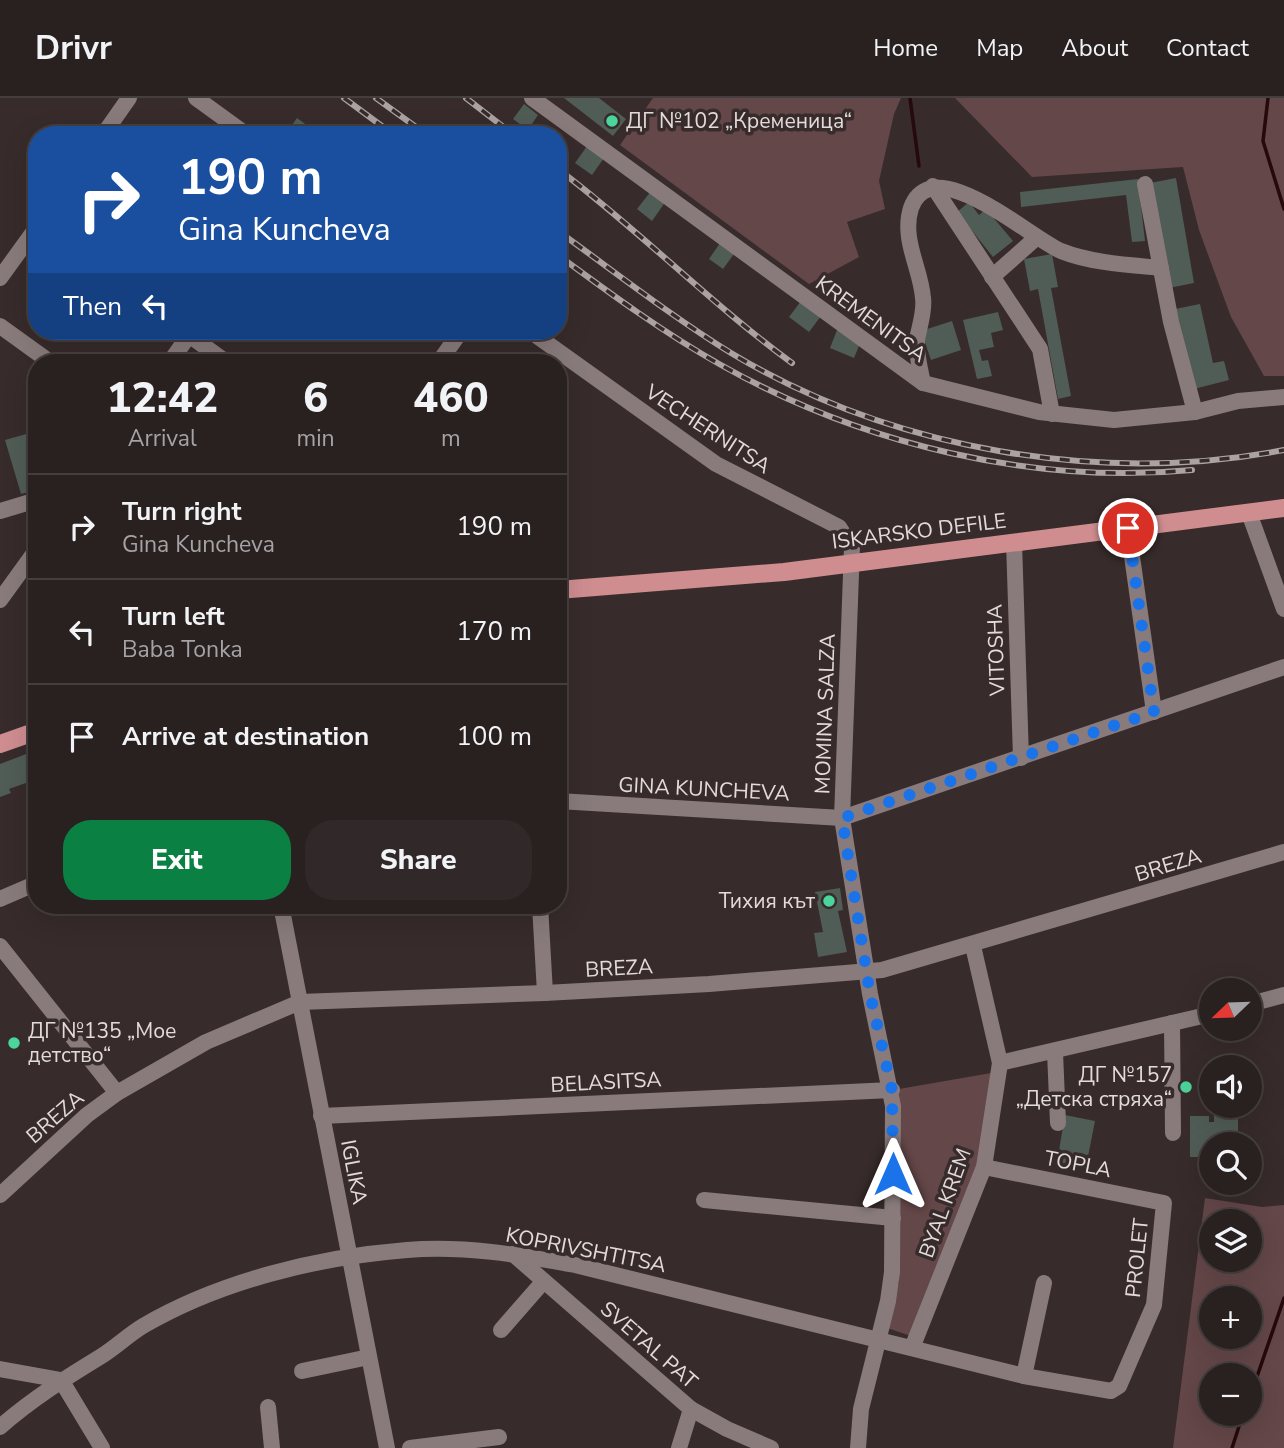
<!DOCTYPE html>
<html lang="en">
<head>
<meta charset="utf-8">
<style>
	body { margin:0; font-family:"Nunito Sans",sans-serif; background:#312829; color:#f1f3f6; height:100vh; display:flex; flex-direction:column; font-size:26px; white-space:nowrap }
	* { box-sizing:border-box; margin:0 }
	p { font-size:23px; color:#a5a3a5 }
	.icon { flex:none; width:38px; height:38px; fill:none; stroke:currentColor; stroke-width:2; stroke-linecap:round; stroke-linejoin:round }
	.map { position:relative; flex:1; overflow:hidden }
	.sheet { position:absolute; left:28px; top:256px; width:539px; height:560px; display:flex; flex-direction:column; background:#292020; border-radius:28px; box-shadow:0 7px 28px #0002,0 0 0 2px #453e3e }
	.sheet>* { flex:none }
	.top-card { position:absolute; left:28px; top:28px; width:539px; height:214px; border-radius:28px; box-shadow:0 7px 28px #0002,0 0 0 2px #453e3e; background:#1a4fa0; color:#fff; overflow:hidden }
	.needle { width:46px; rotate:247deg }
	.tools { position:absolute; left:1199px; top:880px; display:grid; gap:14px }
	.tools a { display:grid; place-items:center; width:63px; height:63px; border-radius:50%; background:#292020; box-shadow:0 7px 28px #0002,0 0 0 2px #453e3e; font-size:35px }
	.pin { position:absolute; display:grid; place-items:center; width:60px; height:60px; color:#fff; margin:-30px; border:4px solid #fff; border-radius:50%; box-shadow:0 2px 7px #0007 }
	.me { position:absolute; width:77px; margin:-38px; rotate:0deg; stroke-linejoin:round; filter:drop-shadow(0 0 5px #0008) }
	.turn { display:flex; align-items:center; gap:24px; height:147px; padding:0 35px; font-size:32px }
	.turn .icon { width:91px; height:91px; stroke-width:2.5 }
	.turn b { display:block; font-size:49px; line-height:60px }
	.then { display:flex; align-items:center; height:66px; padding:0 35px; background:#0003; gap:14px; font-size:26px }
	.eta { display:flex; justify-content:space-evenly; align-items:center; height:119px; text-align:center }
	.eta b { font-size:42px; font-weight:800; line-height:49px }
	.button { display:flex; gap:14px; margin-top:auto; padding:14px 35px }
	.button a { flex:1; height:80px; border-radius:28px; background:#0b8043; color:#fff; font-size:28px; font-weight:800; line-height:80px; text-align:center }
	.button a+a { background:#312829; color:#f1f3f6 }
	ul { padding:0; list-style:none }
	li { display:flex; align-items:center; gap:21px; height:105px; padding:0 35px; border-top:2px solid #453e3e }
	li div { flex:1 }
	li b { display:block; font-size:26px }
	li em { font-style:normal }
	header { display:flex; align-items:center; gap:42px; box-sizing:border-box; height:98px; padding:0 35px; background:#292020; border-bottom:2px solid #453e3e }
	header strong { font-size:33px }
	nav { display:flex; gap:38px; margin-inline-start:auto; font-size:24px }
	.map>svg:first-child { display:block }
	.green { fill:#644748; fill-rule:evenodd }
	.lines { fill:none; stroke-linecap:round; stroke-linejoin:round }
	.stream { stroke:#26090c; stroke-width:3.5 }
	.building { fill:#505c56 }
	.minor { stroke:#897b7b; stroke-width:16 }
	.major { stroke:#cf8d90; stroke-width:18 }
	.rail-casing { stroke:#aba2a2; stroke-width:6 }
	.rail { stroke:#372b2b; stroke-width:3.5; stroke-dasharray:10; stroke-linecap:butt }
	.route { stroke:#1a73e8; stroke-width:12; stroke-dasharray:0 21.6 }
	.poi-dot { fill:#4bd49b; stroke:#372b2b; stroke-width:2.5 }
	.labels { text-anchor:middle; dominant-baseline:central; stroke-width:7; stroke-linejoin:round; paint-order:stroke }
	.poi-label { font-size:21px; fill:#e3dbdb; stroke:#372b2b; text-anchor:start }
	.street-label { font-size:21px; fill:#e3dbdb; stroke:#372b2b }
</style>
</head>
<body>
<header>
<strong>Drivr</strong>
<nav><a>Home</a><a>Map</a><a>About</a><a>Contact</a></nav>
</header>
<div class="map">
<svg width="1284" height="1350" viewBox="0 0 1284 1350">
	<rect width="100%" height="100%" fill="#372b2b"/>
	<g class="green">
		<polygon points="653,0 901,0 894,16 879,83 885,111 847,124 859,159 809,186 620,47"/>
		<polygon points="955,0 1284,0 1284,278 1264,278 1231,219 1199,132 1183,69 1032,79"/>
		<polygon points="991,975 979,1066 911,1238 887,1230 899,1184 899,991"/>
		<path d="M1205 1100 1262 1109 1284 1107V1350H1173ZM1211 1124H1250V1162H1211ZM1211 1200H1250V1239H1211ZM1211 1278H1250V1316H1211Z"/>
	</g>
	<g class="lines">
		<g class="stream">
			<polyline points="910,0 919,68"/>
			<polyline points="1268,0 1263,43 1284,111"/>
			<polyline points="1250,1299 1284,1200"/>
			<polyline points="1232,1350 1243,1316"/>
		</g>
	</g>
	<g class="building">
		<polygon points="564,0 599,0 626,21 613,38"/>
		<polygon points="524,6 538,17 528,32 513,21"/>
		<polygon points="297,20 312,31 319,37 285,37"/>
		<polygon points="587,48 604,60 592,77 575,65"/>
		<polygon points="1176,80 1194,185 1169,190 1150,85"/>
		<polygon points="1138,81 1145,143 1132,144 1126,97 1021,109 1020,94"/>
		<polygon points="651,93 666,103 652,123 637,111"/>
		<polygon points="969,104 979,117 986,111 1013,143 993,159 957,114"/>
		<polygon points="720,145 734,156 723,171 709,161"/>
		<polygon points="1052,156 1058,189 1051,190 1071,298 1058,301 1038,191 1030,193 1024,161"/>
		<polygon points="801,203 821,218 809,234 789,219"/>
		<polygon points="1200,206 1213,265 1224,263 1229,282 1194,291 1175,211"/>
		<polygon points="998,214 1003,232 991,235 994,249 979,252 982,263 988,262 992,278 977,281 963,222"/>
		<polygon points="952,223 961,252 931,262 921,233"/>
		<polygon points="837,232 861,243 854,260 830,250"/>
		<polygon points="37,333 37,392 21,396 5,342"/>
		<polygon points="34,653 37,681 9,691 11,695 0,699 0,666"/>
		<polygon points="840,790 843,812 838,813 847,854 818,859 814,835 823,834 815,794"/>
		<polygon points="1214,1008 1238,1008 1238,1046 1211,1046 1211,1075 1207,1074 1207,1053 1201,1053 1201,1059 1190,1059 1190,1018 1209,1018 1209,1024 1214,1024"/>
		<polygon points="1065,1017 1095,1023 1086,1069 1057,1064"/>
	</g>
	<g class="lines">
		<g class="minor">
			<polyline points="196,0 247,37"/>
			<polyline points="532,0 923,285 1039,314 1114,322 1195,314 1238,303 1284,299"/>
			<polyline points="103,37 129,0"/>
			<polyline points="1145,86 1171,224 1195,314"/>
			<polyline points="933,88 1040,251 1052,316"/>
			<polyline points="992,179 1036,140"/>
			<polyline points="0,180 37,129"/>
			<polyline points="0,228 50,264"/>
			<polyline points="530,233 716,366 839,429 852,449 842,720 870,896 893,1008 892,1174 888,1203 861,1311 858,1350"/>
			<polyline points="189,237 226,264"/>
			<polyline points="170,264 192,233"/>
			<polyline points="439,264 461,233"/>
			<path d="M923 285C920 271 916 256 917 242 919 229 925 214 923 200 921 171 901 141 911 110 932 51 1029 139 1061 153 1091 165 1129 167 1161 170"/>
			<polyline points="0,413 37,402"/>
			<polyline points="1249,415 1284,511"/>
			<polyline points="1128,430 1154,614"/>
			<polyline points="1014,444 1021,660"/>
			<polyline points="0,502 37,451"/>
			<polyline points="558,703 842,720 1284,569"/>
			<polyline points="0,801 37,785"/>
			<polyline points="281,807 387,1350"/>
			<polyline points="540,807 545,895"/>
			<polyline points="0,848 117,995"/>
			<polyline points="1250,906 1284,897"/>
			<polyline points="1172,925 1173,1035"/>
			<polyline points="1055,954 1058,1025"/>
			<polyline points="1000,965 1211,916"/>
			<polyline points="321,1018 892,992"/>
			<polyline points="0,1097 87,1017 117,995 206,944 300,904 545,895 709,886 882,872 1284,754"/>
			<polyline points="704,1102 893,1120"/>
			<polyline points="513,1156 691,1311 727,1331 771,1350"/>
			<polyline points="501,1232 543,1184"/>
			<polyline points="912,1250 984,1069 1000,965 973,848"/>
			<polyline points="0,1271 61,1282 102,1350"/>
			<polyline points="302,1273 369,1259"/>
			<polyline points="1024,1278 1044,1185"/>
			<polyline points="268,1309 272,1350"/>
			<path d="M0 1329C32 1301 64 1281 100 1259 115 1250 128 1237 143 1228 220 1183 318 1159 407 1152 463 1147 520 1157 575 1167L1024 1278 1111 1293 1119 1288 1154 1207 1164 1105 984 1069"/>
			<polyline points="410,1350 499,1339"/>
			<polyline points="679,1350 691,1311"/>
		</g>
		<g class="major">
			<polyline points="558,492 784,474 1284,410"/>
			<polyline points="0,646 37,633"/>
		</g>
		<g class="rail-casing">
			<g id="rail">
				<polyline points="344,0 394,37"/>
				<polyline points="376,0 427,37"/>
				<polyline points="466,0 514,37"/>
				<path d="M558 71C639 132 710 205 792 265"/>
				<path d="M558 133C615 174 671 218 731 255 892 352 1100 387 1284 352"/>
				<path d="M558 157C611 196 664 235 721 267 861 346 1032 387 1192 372"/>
			</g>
		</g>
		<use href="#rail" class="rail"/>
	</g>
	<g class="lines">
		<polyline class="route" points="893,1076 892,992 870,896 842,720 1154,614 1128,430"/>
	</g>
	<g class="poi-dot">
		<circle cx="612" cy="23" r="7"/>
		<circle cx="829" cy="803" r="7"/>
		<circle cx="14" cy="945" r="7"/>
		<circle cx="1186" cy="989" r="7"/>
	</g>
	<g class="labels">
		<g class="poi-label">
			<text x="626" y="23">ДГ №102 „Кременица“</text>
			<text x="815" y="803" text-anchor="end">Тихия кът</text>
			<text x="28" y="933">ДГ №135 „Мое<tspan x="28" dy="24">детство“</tspan></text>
			<text x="1172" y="977" text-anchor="end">ДГ №157<tspan x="1172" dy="24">„Детска стряха“</tspan></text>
		</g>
		<g class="street-label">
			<text transform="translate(871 221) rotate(36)">KREMENITSA</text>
			<text transform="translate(708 331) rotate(33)">VECHERNITSA</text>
			<text transform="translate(919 433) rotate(-7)">ISKARSKO DEFILE</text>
			<text transform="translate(996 552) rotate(-92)">VITOSHA</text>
			<text transform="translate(825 616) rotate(-88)">MOMINA SALZA</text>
			<text transform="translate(704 691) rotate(3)">GINA KUNCHEVA</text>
			<text transform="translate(1168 767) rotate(-17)">BREZA</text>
			<text transform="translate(619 870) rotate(-3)">BREZA</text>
			<text transform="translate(606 984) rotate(-3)">BELASITSA</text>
			<text transform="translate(55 1019) rotate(-41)">BREZA</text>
			<text transform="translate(1078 1066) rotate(11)">TOPLA</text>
			<text transform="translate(354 1074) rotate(79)">IGLIKA</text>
			<text transform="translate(945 1105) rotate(-70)">BYAL KREM</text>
			<text transform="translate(586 1152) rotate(11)">KOPRIVSHTITSA</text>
			<text transform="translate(1137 1160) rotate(-84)">PROLET</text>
			<text transform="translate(649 1247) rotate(41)">SVETAL PAT</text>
		</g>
	</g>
</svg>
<div class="tools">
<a><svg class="needle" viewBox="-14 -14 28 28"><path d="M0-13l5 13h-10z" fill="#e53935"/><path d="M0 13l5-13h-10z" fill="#a5a3a5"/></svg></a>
<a><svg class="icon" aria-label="sound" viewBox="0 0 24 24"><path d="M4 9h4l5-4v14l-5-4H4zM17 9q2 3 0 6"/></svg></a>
<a><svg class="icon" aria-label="search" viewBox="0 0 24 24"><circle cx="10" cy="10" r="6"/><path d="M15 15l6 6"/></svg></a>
<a><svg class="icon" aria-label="layers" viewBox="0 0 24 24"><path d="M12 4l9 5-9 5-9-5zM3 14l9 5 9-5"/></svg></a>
<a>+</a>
<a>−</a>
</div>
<div class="pin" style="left:1128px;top:430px;background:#d93025"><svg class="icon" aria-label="arrive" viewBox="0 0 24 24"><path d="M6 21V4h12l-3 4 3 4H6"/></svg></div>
<svg class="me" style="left:893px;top:1076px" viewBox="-20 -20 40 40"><path d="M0-17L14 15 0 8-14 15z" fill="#1a73e8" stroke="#fff" stroke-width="4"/></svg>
<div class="top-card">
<div class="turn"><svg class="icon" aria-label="right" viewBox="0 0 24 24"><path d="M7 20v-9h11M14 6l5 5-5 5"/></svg><div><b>190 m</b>Gina Kuncheva</div></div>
<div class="then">Then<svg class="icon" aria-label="left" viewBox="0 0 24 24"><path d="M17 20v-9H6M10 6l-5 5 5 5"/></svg></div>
</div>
<section class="sheet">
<div class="eta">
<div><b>12:42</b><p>Arrival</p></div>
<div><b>6</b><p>min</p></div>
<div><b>460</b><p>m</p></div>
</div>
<ul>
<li><svg class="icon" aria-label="right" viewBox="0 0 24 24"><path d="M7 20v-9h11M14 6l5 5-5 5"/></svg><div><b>Turn right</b><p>Gina Kuncheva</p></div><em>190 m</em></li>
<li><svg class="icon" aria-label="left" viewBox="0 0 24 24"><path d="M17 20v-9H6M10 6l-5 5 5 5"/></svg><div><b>Turn left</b><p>Baba Tonka</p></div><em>170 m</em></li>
<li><svg class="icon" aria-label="arrive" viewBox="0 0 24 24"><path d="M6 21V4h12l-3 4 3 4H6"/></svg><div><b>Arrive at destination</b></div><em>100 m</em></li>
</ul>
<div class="button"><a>Exit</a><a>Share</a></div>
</section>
</div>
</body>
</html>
